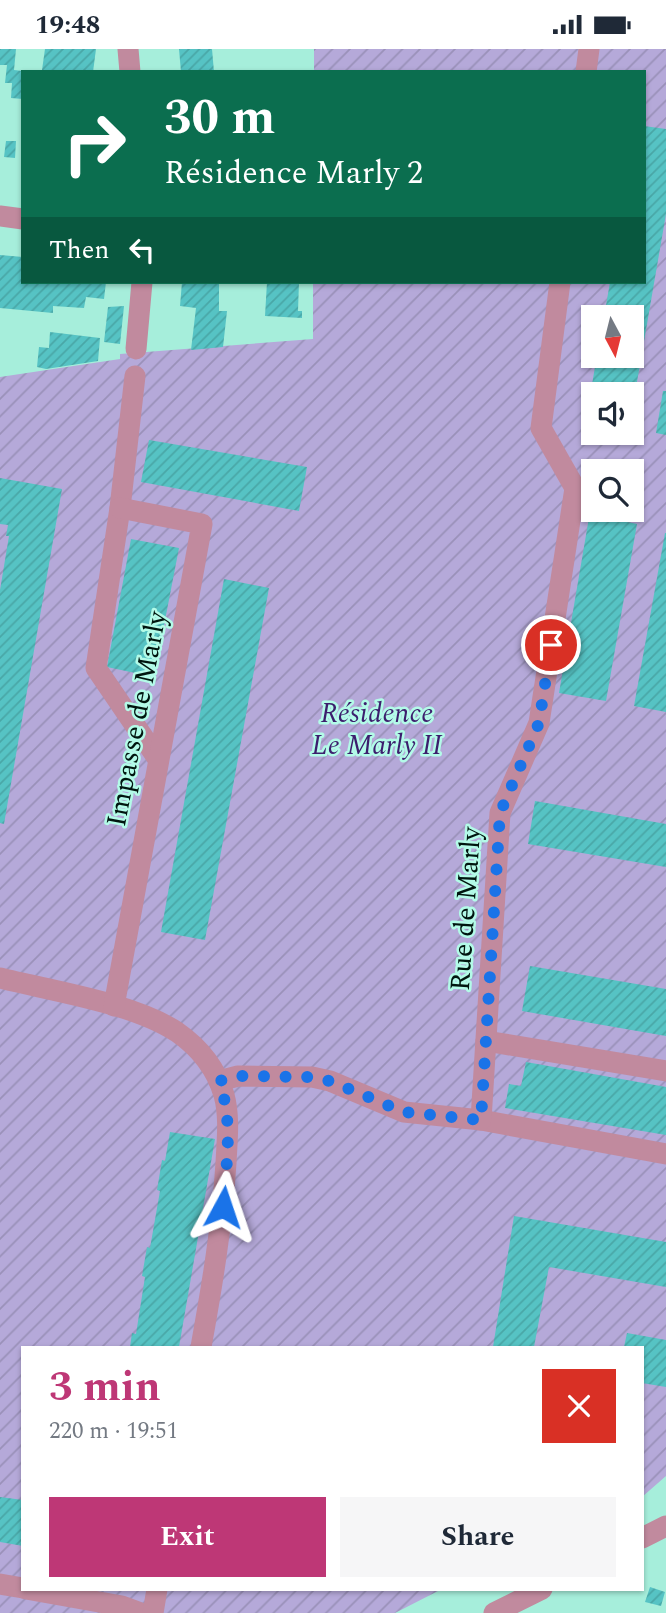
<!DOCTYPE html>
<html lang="en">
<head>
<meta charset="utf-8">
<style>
	body { margin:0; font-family:Spectral,serif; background:#f6f6f7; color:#1f2937; height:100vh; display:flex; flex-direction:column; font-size:26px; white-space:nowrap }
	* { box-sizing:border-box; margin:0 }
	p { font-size:23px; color:#747a83 }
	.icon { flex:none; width:38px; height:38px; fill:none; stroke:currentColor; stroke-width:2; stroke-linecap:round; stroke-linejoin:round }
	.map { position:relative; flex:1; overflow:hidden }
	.side { position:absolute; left:21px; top:1297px; width:623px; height:245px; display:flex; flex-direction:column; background:#fff; border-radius:0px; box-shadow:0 2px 5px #0004 }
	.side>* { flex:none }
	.banner { position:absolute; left:21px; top:21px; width:625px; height:214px; border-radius:0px; box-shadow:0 2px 5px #0004; background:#0b6e4f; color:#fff; overflow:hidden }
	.needle { width:46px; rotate:173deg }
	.buttons { position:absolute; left:581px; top:256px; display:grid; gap:14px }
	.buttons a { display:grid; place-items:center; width:63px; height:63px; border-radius:0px; background:#fff; box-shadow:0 2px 5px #0004; font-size:35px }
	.pin { position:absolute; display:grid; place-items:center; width:60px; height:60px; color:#fff; margin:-30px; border:4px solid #fff; border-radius:50%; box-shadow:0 2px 7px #0007 }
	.me { position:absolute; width:77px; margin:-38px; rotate:5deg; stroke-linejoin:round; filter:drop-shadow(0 0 5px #0008) }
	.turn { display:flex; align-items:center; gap:24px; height:147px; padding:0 28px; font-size:32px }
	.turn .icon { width:91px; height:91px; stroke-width:2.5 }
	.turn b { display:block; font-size:49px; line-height:60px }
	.then { display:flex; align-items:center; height:66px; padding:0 28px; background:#0003; gap:14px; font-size:26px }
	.round { display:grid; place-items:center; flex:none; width:74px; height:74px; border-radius:0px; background:#f6f6f7 }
	.summary { display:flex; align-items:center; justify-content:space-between; height:119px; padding:0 28px }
	h1 { font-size:42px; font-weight:700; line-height:52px; color:#be3776 }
	.action { display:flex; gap:14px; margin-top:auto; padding:14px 28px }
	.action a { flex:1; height:80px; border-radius:0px; background:#be3776; color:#fff; font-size:28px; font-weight:700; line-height:80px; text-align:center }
	.action a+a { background:#f6f6f7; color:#1f2937 }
	.status { display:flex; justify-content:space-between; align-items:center; height:49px; padding:0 35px; background:#fff; direction:ltr }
	.status svg { height:19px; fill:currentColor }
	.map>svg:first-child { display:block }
	.garden { fill:url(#garden-furrows); fill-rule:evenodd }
	.building { fill:url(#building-hatch) }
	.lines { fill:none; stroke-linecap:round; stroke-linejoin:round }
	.minor { stroke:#c18a9e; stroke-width:21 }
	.route { stroke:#1a73e8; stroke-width:12; stroke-dasharray:0 21.6 }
	.labels { text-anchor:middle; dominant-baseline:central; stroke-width:5; stroke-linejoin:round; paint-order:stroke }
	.park-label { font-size:28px; font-style:italic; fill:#3c1e6d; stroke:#b3fbe8 }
	.street-label { font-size:28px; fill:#00150f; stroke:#b3fbe8 }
</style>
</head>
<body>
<div class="status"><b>19:48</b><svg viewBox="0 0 49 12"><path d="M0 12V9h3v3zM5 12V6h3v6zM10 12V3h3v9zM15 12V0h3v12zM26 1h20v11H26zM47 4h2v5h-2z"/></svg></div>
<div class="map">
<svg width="666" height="1564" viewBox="0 0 666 1564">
	<defs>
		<pattern id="garden-furrows" width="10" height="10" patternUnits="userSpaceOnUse" patternTransform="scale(1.75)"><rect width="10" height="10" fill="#b5a9d9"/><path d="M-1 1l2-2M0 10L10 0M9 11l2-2" fill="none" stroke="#9a91b9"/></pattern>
		<pattern id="building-hatch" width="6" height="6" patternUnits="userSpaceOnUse" patternTransform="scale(1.75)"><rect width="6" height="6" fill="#56c3c4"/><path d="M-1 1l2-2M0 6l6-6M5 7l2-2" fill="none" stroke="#49a7a7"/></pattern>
	</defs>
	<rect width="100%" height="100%" fill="#a6eedb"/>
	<path class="garden" d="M314 0H666V1427L642 1448V1298H23V1540H442L395 1564H0V328L120 310V305L313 290V233H644V23H314ZM593 268H632V306H593ZM593 345H632V383H593ZM593 422H632V460H593Z"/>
	<g class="building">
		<polygon points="0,0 16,0 14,21 23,22 23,50 11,49 12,34 5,34 7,16 0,16"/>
		<polygon points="45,0 96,0 93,23 42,21"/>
		<polygon points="179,0 212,0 214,23 181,23"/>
		<polygon points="644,77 666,80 666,165 633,356 632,345 593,345 593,373 586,371 597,306 632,306 632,268 604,268 610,233 644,233"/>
		<polygon points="6,92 16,92 15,109 4,108"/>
		<polygon points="0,206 23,208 23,233 106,233 104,250 86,248 84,259 53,257 53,264 0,259"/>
		<polygon points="182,233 219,233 219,262 227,262 223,298 191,301 196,259 180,257"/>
		<polygon points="267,233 299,233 298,262 302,262 302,269 265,267"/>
		<polygon points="124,257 120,295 104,293 108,258"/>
		<polygon points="50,283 100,289 98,312 46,320 37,318 39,298 49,299"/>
		<polygon points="663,342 666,342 666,386 656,384"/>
		<polygon points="149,391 307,418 299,462 141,433"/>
		<polygon points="0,429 62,440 4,775 0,774 0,541 9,487 6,487 8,476 0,475"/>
		<polygon points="592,451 593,460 615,460 613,470 637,475 606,652 559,644"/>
		<polygon points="665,484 666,484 666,663 634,657"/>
		<polygon points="131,490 179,499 154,628 107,618"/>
		<polygon points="224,530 269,539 205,891 161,883"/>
		<polygon points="535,752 666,775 666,818 528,795"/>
		<polygon points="530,917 666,940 666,987 522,962"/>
		<polygon points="526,1013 666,1038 666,1086 505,1059 509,1035 521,1037"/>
		<polygon points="170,1083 215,1090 179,1298 130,1298 132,1284 136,1285 145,1228 142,1227 147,1198 150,1199 160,1142 157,1141 162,1111 165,1112"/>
		<polygon points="514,1167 666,1193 666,1238 549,1218 534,1298 493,1298"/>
		<polygon points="627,1284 666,1291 666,1338 642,1334 642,1298 624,1298"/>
		<polygon points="0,1448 23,1451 23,1497 0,1493"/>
		<polygon points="650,1538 665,1543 661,1557 645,1553"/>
	</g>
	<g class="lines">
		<g class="minor">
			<polyline points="128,0 130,23"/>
			<polyline points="586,23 589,0"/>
			<polyline points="0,167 23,170"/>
			<polyline points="136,300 142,233"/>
			<polyline points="135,327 120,459 96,619 158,710"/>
			<path d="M0 929C52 942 133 954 177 983 200 999 216 1019 224 1046 230 1068 227 1092 226 1114 222 1177 212 1237 201 1298"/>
			<polyline points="114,957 202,475 120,459"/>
			<polyline points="486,992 666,1022"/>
			<polyline points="219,1032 238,1027 312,1028 330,1032 404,1063 481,1071 666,1105"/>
			<polyline points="481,1071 500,764 539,674 575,439 541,379 560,233"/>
			<polyline points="642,1489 666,1477"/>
			<polyline points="0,1535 23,1539"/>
			<polyline points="26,1540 122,1557 141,1564"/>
			<polyline points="153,1564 157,1540"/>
			<polyline points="494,1564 542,1540"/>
		</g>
	</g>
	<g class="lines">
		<path class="route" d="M223 1158C226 1117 234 1072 219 1032L238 1027 312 1028 330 1032 404 1063 481 1071 500 764 539 674 551 596"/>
	</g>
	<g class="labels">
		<g class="park-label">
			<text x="377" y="664">Résidence<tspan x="377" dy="32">Le Marly II</tspan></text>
		</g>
		<g class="street-label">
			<text transform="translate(137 670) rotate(-79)">Impasse de Marly</text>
			<text transform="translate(466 860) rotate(-86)">Rue de Marly</text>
		</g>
	</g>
</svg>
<div class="buttons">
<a><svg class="needle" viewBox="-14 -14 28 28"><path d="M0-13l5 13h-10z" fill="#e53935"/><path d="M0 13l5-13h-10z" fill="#747a83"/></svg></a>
<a><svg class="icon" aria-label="sound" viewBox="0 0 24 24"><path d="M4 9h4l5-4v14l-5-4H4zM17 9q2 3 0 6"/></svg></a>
<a><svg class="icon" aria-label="search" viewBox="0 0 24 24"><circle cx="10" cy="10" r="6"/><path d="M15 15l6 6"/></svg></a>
</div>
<div class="pin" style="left:551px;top:596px;background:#d93025"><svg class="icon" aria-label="arrive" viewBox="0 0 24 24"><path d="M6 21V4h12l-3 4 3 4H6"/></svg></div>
<svg class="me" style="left:223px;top:1158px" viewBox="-20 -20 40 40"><path d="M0-17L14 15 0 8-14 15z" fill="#1a73e8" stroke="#fff" stroke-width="4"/></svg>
<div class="banner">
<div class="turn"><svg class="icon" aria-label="right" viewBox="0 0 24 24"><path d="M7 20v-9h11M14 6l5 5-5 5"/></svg><div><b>30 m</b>Résidence Marly 2</div></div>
<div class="then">Then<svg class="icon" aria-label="left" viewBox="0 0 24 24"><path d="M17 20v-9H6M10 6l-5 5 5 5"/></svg></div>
</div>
<section class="side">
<div class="summary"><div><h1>3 min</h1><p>220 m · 19:51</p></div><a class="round" style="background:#d93025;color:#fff"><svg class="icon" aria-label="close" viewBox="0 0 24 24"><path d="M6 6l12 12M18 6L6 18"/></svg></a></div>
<div class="action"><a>Exit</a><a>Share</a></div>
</section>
</div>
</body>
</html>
